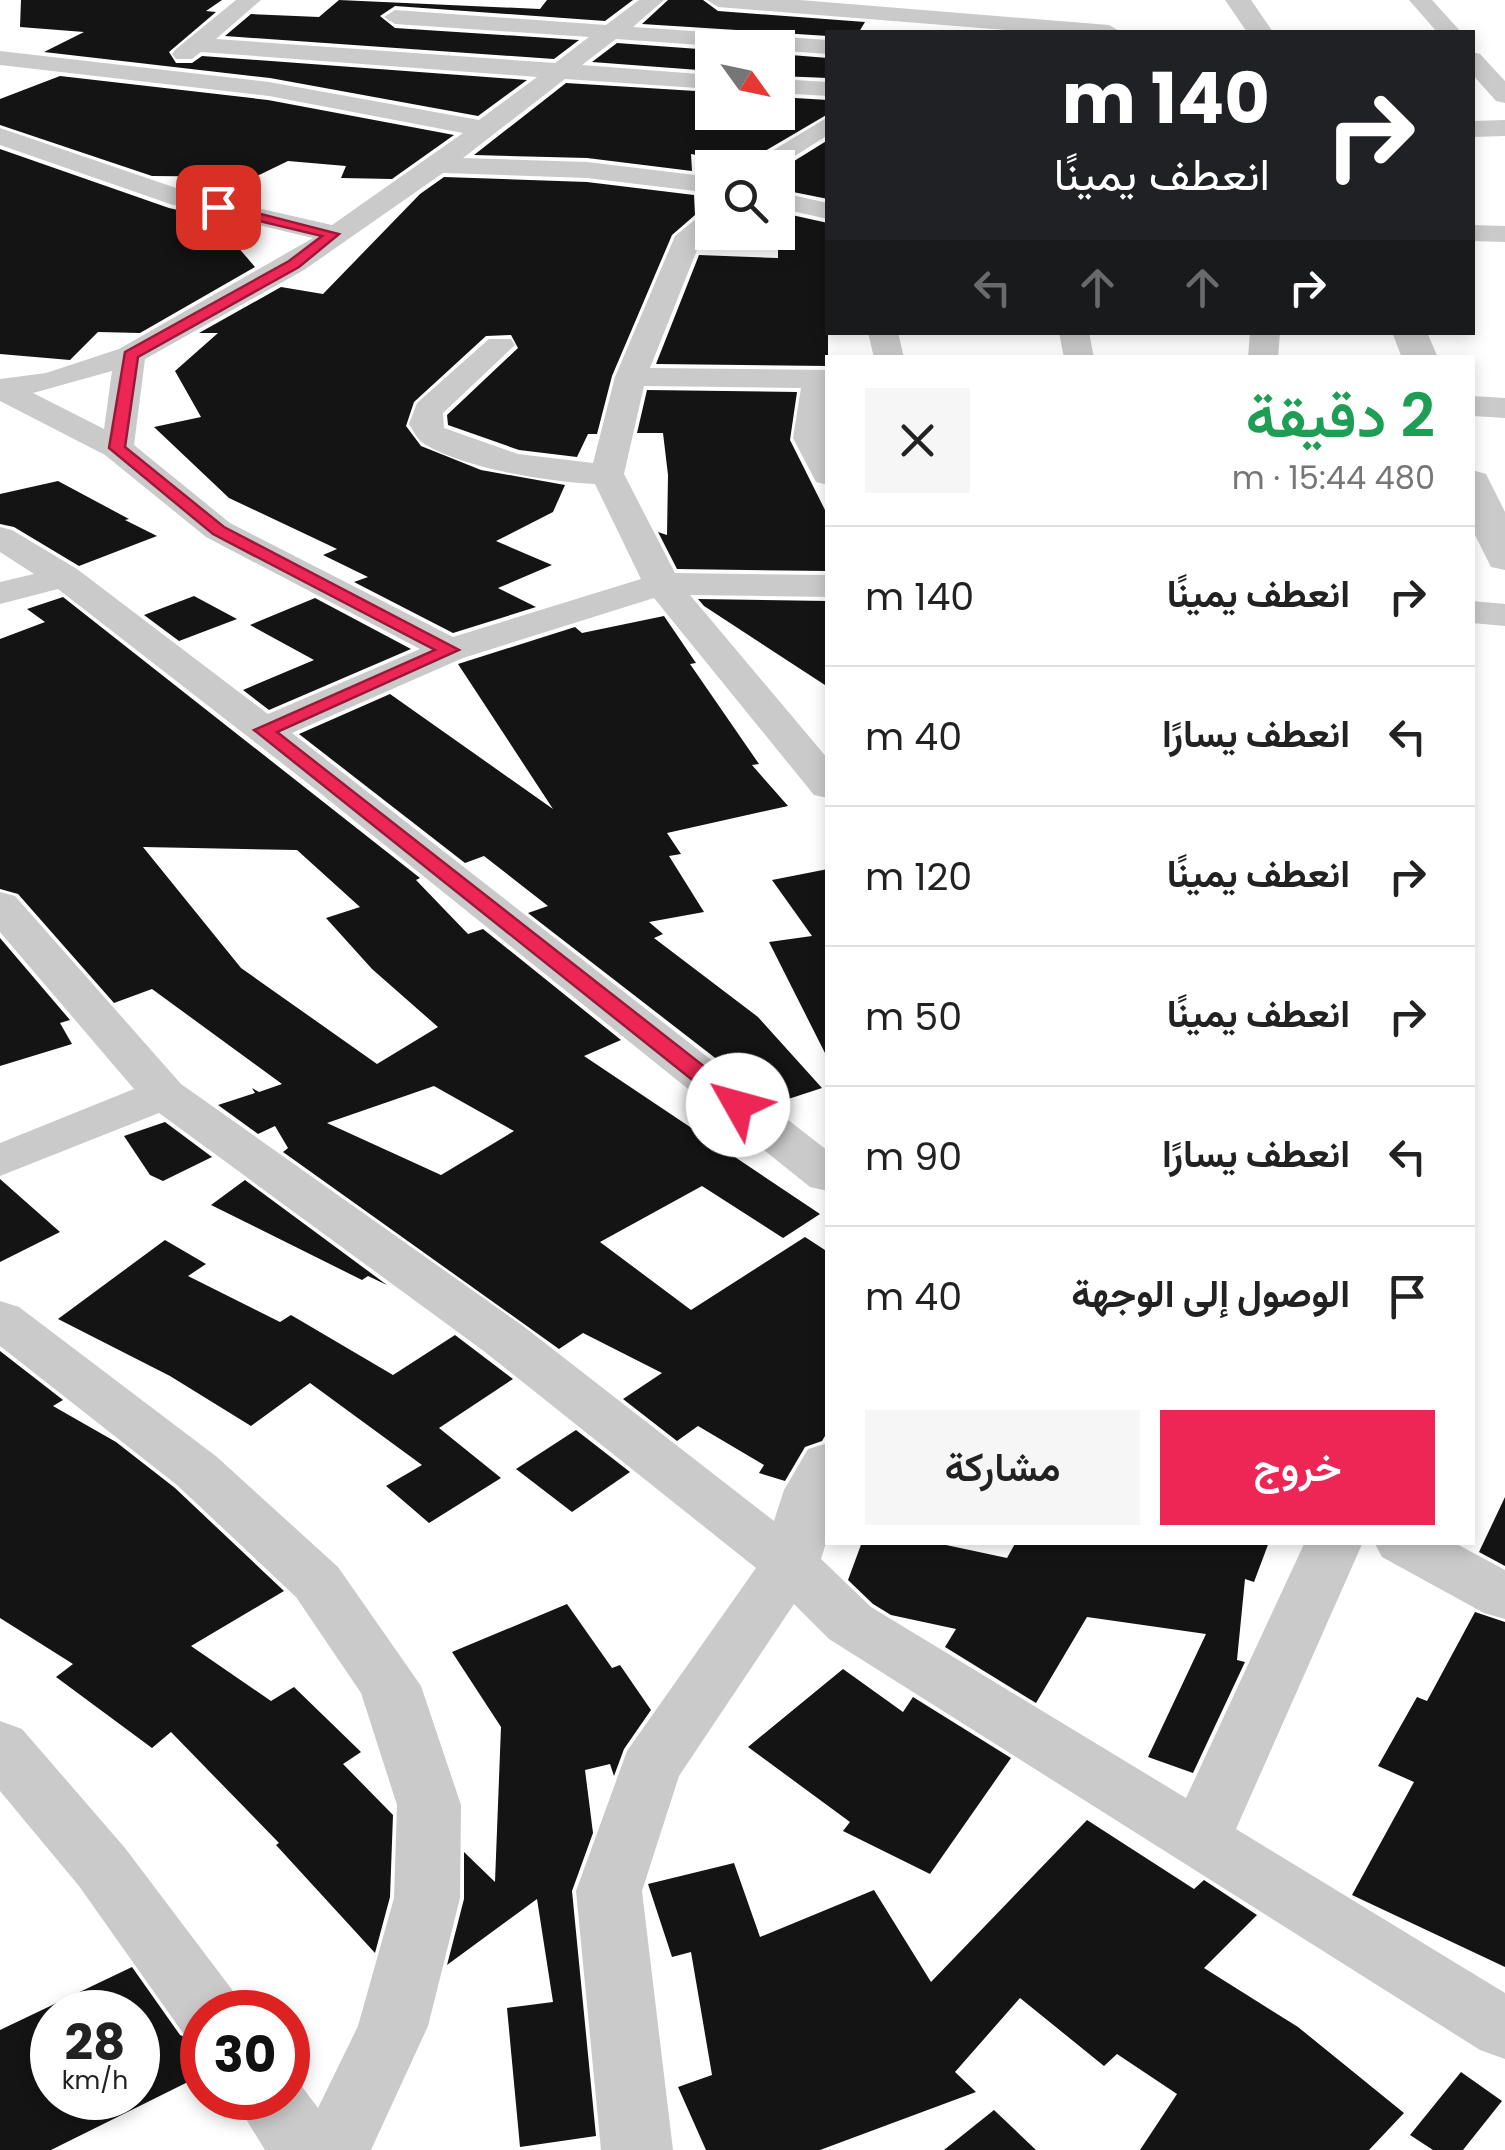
<!DOCTYPE html>
<html lang="ar">
<head>
<meta charset="utf-8">
<style>
	body { margin:0; font-family:Poppins,Vazirmatn,sans-serif; background:#f6f6f6; color:#222; direction:rtl; height:100vh; display:flex; flex-direction:column; font-size:38px; white-space:nowrap }
	* { box-sizing:border-box; margin:0 }
	p { font-size:32px; color:#767676 }
	.icon { flex:none; width:55px; height:55px; fill:none; stroke:currentColor; stroke-width:2; stroke-linecap:round; stroke-linejoin:round }
	.map { position:relative; flex:1; overflow:hidden; direction:ltr }
	.details { position:absolute; left:825px; top:355px; width:650px; height:1190px; display:flex; flex-direction:column; background:#fff; border-radius:0px; box-shadow:0 5px 15px #0003; direction:rtl }
	.details>* { flex:none }
	.hud { position:absolute; left:825px; top:30px; width:650px; height:305px; border-radius:0px; box-shadow:0 5px 15px #0003; direction:rtl; background:#202124; color:#fff; overflow:hidden }
	.needle { width:65px; rotate:123deg }
	.buttons { position:absolute; left:695px; top:30px; display:grid; gap:20px }
	.buttons a { display:grid; place-items:center; width:100px; height:100px; border-radius:0px; background:#fff; box-shadow:0 5px 15px #0003; font-size:50px }
	.speed { position:absolute; left:30px; top:1990px; display:flex; gap:20px; font-size:50px; font-weight:700; text-align:center }
	.speed>* { display:grid; place-content:center; width:130px; height:130px; border-radius:50%; background:#fff; box-shadow:0 5px 15px #0003; line-height:1 }
	.speed small { font-size:25px; font-weight:400 }
	.speed .limit { border:15px solid #d22; background:#fff; color:#111 }
	.pin { position:absolute; display:grid; place-items:center; width:85px; height:85px; color:#fff; margin:-42px; border-radius:20px; box-shadow:0 5px 15px #0006 }
	.me { position:absolute; width:110px; margin:-55px; rotate:308deg; stroke-linejoin:round; filter:drop-shadow(0 0 8px #0008) }
	.turn { display:flex; align-items:center; gap:35px; height:210px; padding:0 40px; font-size:45px }
	.turn .icon { width:130px; height:130px; stroke-width:2.5 }
	.turn b { display:block; font-size:70px; line-height:85px }
	.lanes { display:flex; align-items:center; height:95px; padding:0 40px; background:#0003; justify-content:center; gap:50px; direction:ltr }
	.lanes .off { opacity:.35 }
	.round { display:grid; place-items:center; flex:none; width:105px; height:105px; border-radius:0px; background:#f6f6f6 }
	.headline { display:flex; align-items:center; justify-content:space-between; height:170px; padding:0 40px }
	h1 { font-size:60px; font-weight:600; line-height:75px; color:#1e9e55 }
	.primary-button { display:flex; gap:20px; margin-top:auto; padding:20px 40px }
	.primary-button a { flex:1; height:115px; border-radius:0px; background:#ed2655; color:#fff; font-size:40px; font-weight:600; line-height:115px; text-align:center }
	.primary-button a+a { background:#f6f6f6; color:#222 }
	ul { padding:0; list-style:none }
	li { display:flex; align-items:center; gap:30px; height:140px; padding:0 40px; border-top:2px solid #e0e0e0 }
	li div { flex:1 }
	li b { display:block; font-size:38px }
	li em { font-style:normal }
	.map>svg:first-child { display:block }
	.building { fill:#141414; fill-rule:evenodd }
	.lines { fill:none; stroke-linecap:round; stroke-linejoin:round }
	.minor { fill:#cacaca; fill-rule:evenodd }
	.tertiary { fill:#cacaca; fill-rule:evenodd }
	.route { fill:#ed2655; stroke:#9a1937; stroke-width:2.5 }
</style>
</head>
<body>
<div class="map">
<svg width="1505" height="2150" viewBox="0 0 1505 2150">
	<rect width="100%" height="100%" fill="#fff"/>
	<g class="building">
		<polygon points="21,0 222,0 206,11 216,12 169,52 176,63 192,63 202,56 527,80 478,116 270,78 44,52 84,32 20,27"/>
		<polygon points="339,0 540,9 547,0 633,0 605,21 395,6 380,16 395,28 579,40 554,59 225,36 251,14 319,17"/>
		<polygon points="668,0 703,0 718,11 865,22 859,32 828,32 828,36 642,24"/>
		<polygon points="617,43 712,50 712,71 592,62"/>
		<polygon points="778,54 828,58 828,78 778,76"/>
		<polygon points="60,76 268,100 454,135 392,179 341,178 346,166 288,161 255,177 152,176 0,125 0,99"/>
		<polygon points="566,83 712,92 712,112 778,112 778,97 828,100 828,114 743,164 691,154 692,171 587,158 474,155"/>
		<polygon points="828,140 828,199 778,189 778,171"/>
		<polygon points="0,149 169,208 213,218 255,267 140,333 98,332 70,360 0,354"/>
		<polygon points="444,177 587,182 694,195 695,215 672,235 612,376 597,434 588,434 577,457 519,450 448,425 447,415 518,348 511,335 486,336 414,402 406,426 421,446 481,470 565,485 553,512 496,541 552,565 498,588 536,607 453,633 354,582 368,577 323,555 337,549 229,498 154,427 201,417 175,371 218,333 199,333 281,287 323,294 420,194"/>
		<polygon points="778,212 828,223 828,366 656,364 699,255 778,258"/>
		<polygon points="647,390 797,392 790,440 828,516 828,571 677,569 658,532 667,535 668,475 663,433 637,433"/>
		<polygon points="58,481 129,519 125,520 157,536 79,566 14,527 0,524 0,494"/>
		<polygon points="194,596 237,619 179,641 144,615"/>
		<path d="M63 597 420 878 416 880 468 934 483 929 621 1040 584 1056 820 1214 783 1238 702 1186 600 1242 691 1310 805 1237 828 1252V1431L822 1441 805 1447 785 1481 759 1473 764 1465 698 1426 677 1441 623 1399 662 1373 583 1333 559 1349 283 1152 288 1148 275 1126 258 1134 218 1105 255 1093 252 1088 259 1092 282 1084 152 989 114 1003 18 894 0 889V639L45 622 27 609ZM143 847 297 850 360 907 326 918 372 969 438 1027 377 1064 241 968ZM434 1086 514 1131 441 1175 327 1123Z"/>
		<polygon points="315,598 411,649 269,710 243,690 314,660 250,625"/>
		<polygon points="698,599 828,601 828,687 704,606"/>
		<polygon points="664,616 696,663 690,664 759,764 752,765 788,806 667,833 681,854 669,856 704,912 649,922 663,934 654,938 758,1017 822,1088 773,1104 745,1082 728,1062 723,1064 528,913 548,906 484,856 465,863 299,734 390,694 553,809 458,664 575,627 582,633"/>
		<polygon points="828,869 828,1059 769,942 812,936 772,880"/>
		<polygon points="0,938 70,1020 60,1023 72,1044 0,1066"/>
		<polygon points="165,1122 212,1157 163,1181 150,1175 124,1136"/>
		<polygon points="0,1179 60,1232 0,1262"/>
		<polygon points="245,1180 387,1285 368,1276 362,1280 211,1205"/>
		<polygon points="165,1240 206,1264 188,1276 280,1322 291,1315 393,1375 455,1335 513,1379 439,1428 501,1478 429,1523 386,1486 422,1465 310,1383 251,1426 170,1376 58,1319"/>
		<polygon points="0,1351 63,1400 53,1406 116,1442 175,1488 284,1591 191,1646 271,1701 294,1687 361,1752 343,1764 393,1815 390,1897 375,1953 276,1845 279,1843 171,1732 152,1748 56,1677 73,1664 0,1618"/>
		<polygon points="576,1430 630,1472 572,1512 516,1469"/>
		<polygon points="1505,1497 1505,1566 1479,1552"/>
		<polygon points="862,1542 932,1542 1007,1558 1016,1542 1269,1542 1254,1582 1245,1579 1237,1660 1245,1662 1193,1773 1148,1757 1206,1634 1087,1617 1036,1703 945,1647 956,1629 891,1615 873,1604 848,1580"/>
		<polygon points="567,1604 612,1668 620,1665 651,1710 624,1749 614,1776 610,1764 585,1770 593,1833 572,1891 596,2136 520,2147 507,2008 553,2002 537,1899 447,1965 464,1899 464,1852 495,1882 501,1727 452,1652"/>
		<polygon points="1475,1612 1505,1622 1505,1967 1352,1895 1414,1782 1378,1766 1417,1697 1427,1701"/>
		<polygon points="843,1669 903,1712 913,1697 1011,1758 930,1874 843,1831 850,1822 748,1747"/>
		<polygon points="1087,1820 1194,1889 1204,1880 1257,1915 1204,1968 1298,2027 1404,2113 1369,2150 1140,2150 1177,2094 1117,2054 1104,2066 1020,1998 955,2072 976,2092 820,2150 706,2150 678,2087 712,2075 691,1952 672,1957 648,1884 734,1863 760,1937 874,1890 931,1982"/>
		<path d="M132 1967 180 2035 193 2041 202 2059V2075L51 2150H0V2030ZM52 2012H138V2098H52Z"/>
		<polygon points="1461,2072 1502,2101 1463,2150 1433,2150 1410,2135"/>
		<polygon points="994,2110 1036,2150 944,2150"/>
	</g>
	<g class="lines">
		<g class="minor">
			<path d="M236 0H261L216 39 555 63 589 37 395 24 384 17 395 10 606 25 639 0H664L633 27 828 40V54L616 39 582 65 712 75V89L565 79 463 158 587 162 712 177V193L587 178 443 173 304 270 145 359 134 445 230 523 453 637 641 579 595 484C549 482 461 468 423 443 417 439 413 430 409 424L417 403 489 339H511L515 345 443 413 444 428 518 454 593 463 615 377 675 236 702 214 712 212V232L701 240 650 368 828 370V485L816 482 793 438 801 388 644 386 624 474 675 573 828 575V597L690 595 828 759V798L814 795 654 598 463 658 292 733 828 1151V1191L810 1187 310 785 58 589 0 604V582L34 574 0 552V527L12 530 77 569 268 714 420 649 206 537 105 455 0 401V379L46 373 119 349 313 238 170 204 0 145V128L188 192 332 225 463 133 269 96 0 65V51L269 82 479 120 537 77 201 52 192 59H176L172 54 176 49ZM112 371 104 429 33 393Z"/>
			<polygon points="707,0 800,0 1109,25 1121,32 1031,32 718,7"/>
			<polygon points="1409,0 1432,0 1461,32 1437,32"/>
			<polygon points="1472,52 1480,54 1505,81 1505,103 1496,101 1472,74"/>
			<polygon points="778,79 828,82 828,96 778,93"/>
			<polygon points="828,117 828,135 776,168 744,168"/>
			<polygon points="1505,120 1505,136 1472,137 1472,121"/>
			<polygon points="778,192 828,203 828,219 778,208"/>
			<polygon points="1472,225 1505,226 1505,242 1472,241"/>
			<polygon points="868,332 898,332 904,358 874,358"/>
			<polygon points="1059,332 1089,332 1094,358 1064,358"/>
			<polygon points="1250,332 1280,332 1278,358 1248,358"/>
			<polygon points="1472,396 1505,398 1505,418 1472,416"/>
			<polygon points="1472,601 1505,604 1505,626 1472,623"/>
			<polygon points="0,892 15,896 181,1084 523,1326 774,1521 784,1490 808,1449 828,1443 828,1537 821,1559 871,1607 1186,1798 1305,1542 1363,1542 1236,1829 1505,1993 1505,2059 1480,2050 829,1639 794,1604 679,1776 642,1891 673,2150 601,2150 576,1891 627,1751 756,1568 485,1352 159,1113 0,1176 0,1143 134,1089 0,932"/>
			<polygon points="0,1301 19,1307 217,1457 338,1567 421,1686 461,1805 460,1898 428,2026 371,2150 265,2150 233,2098 288,2098 288,2073 294,2076 318,2108 358,2026 394,1898 397,1805 361,1693 296,1597 177,1485 0,1346"/>
			<polygon points="1374,1542 1453,1542 1505,1570 1505,1619 1484,1613 1382,1557"/>
			<polygon points="0,1721 22,1729 125,1848 233,1991 242,2012 202,2012 202,2040 183,2033 79,1886 0,1791"/>
		</g>
		<g class="tertiary">
			<polygon points="1225,0 1251,0 1273,32 1247,32"/>
			<polygon points="1392,332 1427,332 1438,358 1402,358"/>
			<polygon points="1472,470 1486,474 1505,512 1505,570 1491,567 1472,529"/>
		</g>
	</g>
	<polygon class="route" points="218,203 339,234 299,267 138,357 125,447 224,527 459,650 277,732 747,1100 750,1105 747,1110 730,1110 254,730 435,650 213,534 109,448 125,352 289,261 322,236 213,210 211,207"/>
</svg>
<div class="buttons">
<a><svg class="needle" viewBox="-14 -14 28 28"><path d="M0-13l5 13h-10z" fill="#e53935"/><path d="M0 13l5-13h-10z" fill="#767676"/></svg></a>
<a><svg class="icon" aria-label="search" viewBox="0 0 24 24"><circle cx="10" cy="10" r="6"/><path d="M15 15l6 6"/></svg></a>
</div>
<div class="speed"><div>28<small>km/h</small></div><div class="limit">30</div></div>
<div class="pin" style="left:218px;top:207px;background:#d93025"><svg class="icon" aria-label="arrive" viewBox="0 0 24 24"><path d="M6 21V4h12l-3 4 3 4H6"/></svg></div>
<svg class="me" style="left:738px;top:1105px" viewBox="-20 -20 40 40"><circle r="19" fill="#fff"/><path d="M0-13L10 11 0 6-10 11z" fill="#ed2655"/></svg>
<div class="hud">
<div class="turn"><svg class="icon" aria-label="right" viewBox="0 0 24 24"><path d="M7 20v-9h11M14 6l5 5-5 5"/></svg><div><b>140 m</b>انعطف يمينًا</div></div>
<div class="lanes"><svg class="icon off" aria-label="left" viewBox="0 0 24 24"><path d="M17 20v-9H6M10 6l-5 5 5 5"/></svg><svg class="icon off" aria-label="ahead" viewBox="0 0 24 24"><path d="M12 20V5M6 11l6-6 6 6"/></svg><svg class="icon off" aria-label="ahead" viewBox="0 0 24 24"><path d="M12 20V5M6 11l6-6 6 6"/></svg><svg class="icon" aria-label="right" viewBox="0 0 24 24"><path d="M7 20v-9h11M14 6l5 5-5 5"/></svg></div>
</div>
<section class="details">
<div class="headline"><div><h1>2 دقيقة</h1><p>480 m · 15:44</p></div><a class="round"><svg class="icon" aria-label="close" viewBox="0 0 24 24"><path d="M6 6l12 12M18 6L6 18"/></svg></a></div>
<ul>
<li><svg class="icon" aria-label="right" viewBox="0 0 24 24"><path d="M7 20v-9h11M14 6l5 5-5 5"/></svg><div><b>انعطف يمينًا</b></div><em>140 m</em></li>
<li><svg class="icon" aria-label="left" viewBox="0 0 24 24"><path d="M17 20v-9H6M10 6l-5 5 5 5"/></svg><div><b>انعطف يسارًا</b></div><em>40 m</em></li>
<li><svg class="icon" aria-label="right" viewBox="0 0 24 24"><path d="M7 20v-9h11M14 6l5 5-5 5"/></svg><div><b>انعطف يمينًا</b></div><em>120 m</em></li>
<li><svg class="icon" aria-label="right" viewBox="0 0 24 24"><path d="M7 20v-9h11M14 6l5 5-5 5"/></svg><div><b>انعطف يمينًا</b></div><em>50 m</em></li>
<li><svg class="icon" aria-label="left" viewBox="0 0 24 24"><path d="M17 20v-9H6M10 6l-5 5 5 5"/></svg><div><b>انعطف يسارًا</b></div><em>90 m</em></li>
<li><svg class="icon" aria-label="arrive" viewBox="0 0 24 24"><path d="M6 21V4h12l-3 4 3 4H6"/></svg><div><b>الوصول إلى الوجهة</b></div><em>40 m</em></li>
</ul>
<div class="primary-button"><a>خروج</a><a>مشاركة</a></div>
</section>
</div>
</body>
</html>
